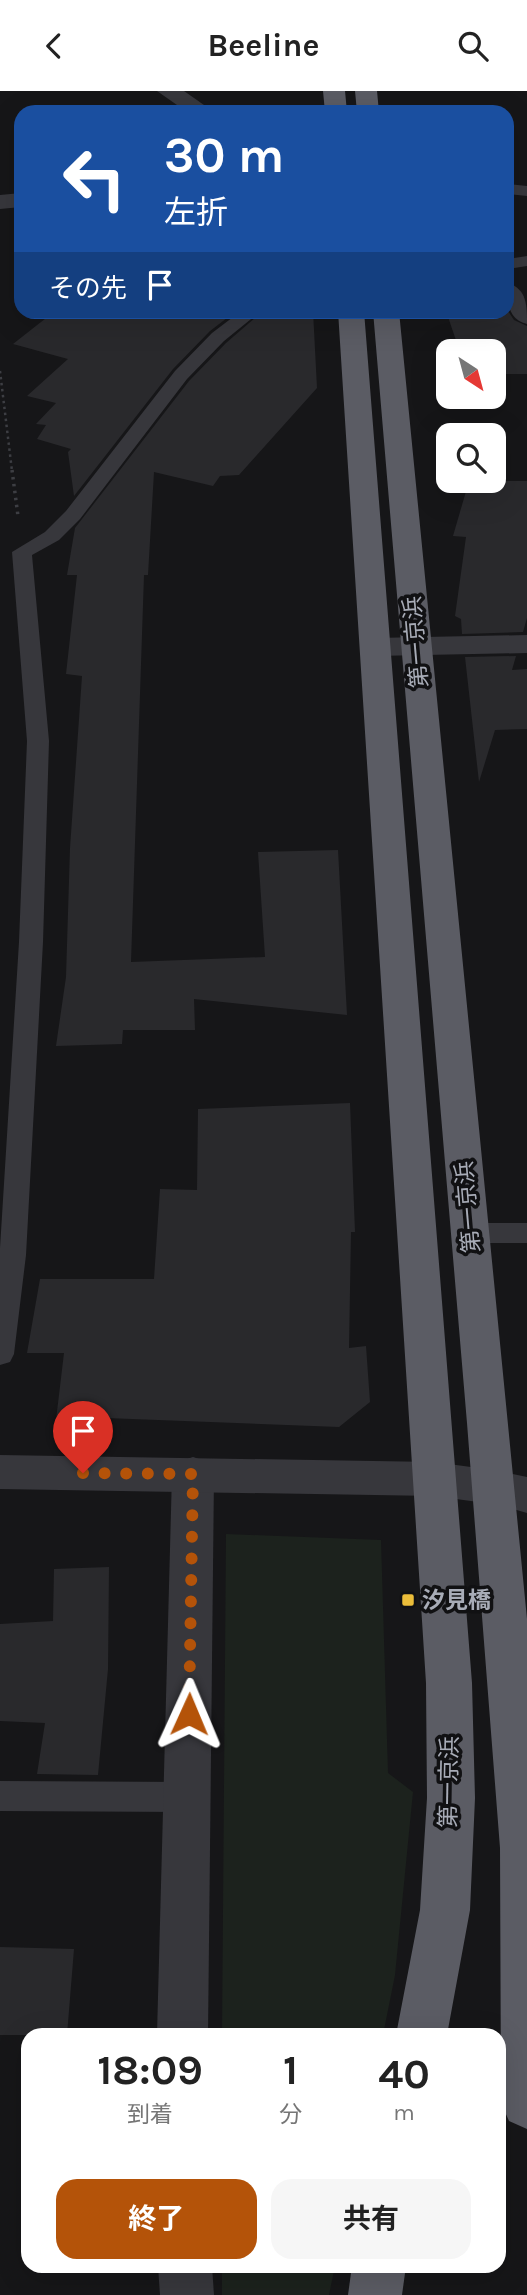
<!DOCTYPE html>
<html lang="ja">
<head>
<meta charset="utf-8">
<style>
	body { margin:0; font-family:Karla,"Noto Sans JP",sans-serif; background:#f6f6f6; color:#222; height:100vh; display:flex; flex-direction:column; font-size:26px; white-space:nowrap }
	* { box-sizing:border-box; margin:0 }
	p { font-size:23px; color:#767676 }
	.icon { flex:none; width:38px; height:38px; fill:none; stroke:currentColor; stroke-width:2; stroke-linecap:round; stroke-linejoin:round }
	.map { position:relative; flex:1; overflow:hidden }
	.sheet { position:absolute; left:21px; top:1937px; width:485px; height:245px; display:flex; flex-direction:column; background:#fff; border-radius:21px; box-shadow:0 7px 28px #0002 }
	.sheet>* { flex:none }
	.top-card { position:absolute; left:14px; top:14px; width:500px; height:214px; border-radius:21px; box-shadow:0 7px 28px #0002; background:#1a4fa0; color:#fff; overflow:hidden }
	.needle { width:46px; rotate:144deg }
	.fabs { position:absolute; left:436px; top:248px; display:grid; gap:14px }
	.fabs a { display:grid; place-items:center; width:70px; height:70px; border-radius:14px; background:#fff; box-shadow:0 7px 28px #0002; font-size:35px }
	.pin { position:absolute; display:grid; place-items:center; width:60px; height:60px; color:#fff; margin:-72px -30px; border-radius:50% 50% 50% 0; rotate:-45deg; box-shadow:0 0 7px #0007 }
	.pin .icon { rotate:45deg }
	.me { position:absolute; width:77px; margin:-38px; rotate:1deg; stroke-linejoin:round; filter:drop-shadow(0 0 5px #0008) }
	.turn { display:flex; align-items:center; gap:24px; height:147px; padding:0 35px; font-size:32px }
	.turn .icon { width:91px; height:91px; stroke-width:2.5 }
	.turn b { display:block; font-size:49px; line-height:60px }
	.then { display:flex; align-items:center; height:66px; padding:0 35px; background:#0003; gap:14px; font-size:26px }
	.eta { display:flex; justify-content:space-evenly; align-items:center; height:119px; text-align:center }
	.eta b { font-size:42px; font-weight:700; line-height:49px }
	.primary-button { display:flex; gap:14px; margin-top:auto; padding:14px 35px }
	.primary-button a { flex:1; height:80px; border-radius:21px; background:#b45309; color:#fff; font-size:28px; font-weight:700; line-height:80px; text-align:center }
	.primary-button a+a { background:#f6f6f6; color:#222 }
	header { display:flex; justify-content:space-between; align-items:center; height:91px; padding:0 35px; background:#fff; font-size:32px; font-weight:700 }
	.map>svg:first-child { display:block }
	.green { fill:#1c221d }
	.building { fill:#29292c }
	.lines { fill:none; stroke-linecap:round; stroke-linejoin:round }
	.path-far1 { stroke:#3d3e43; stroke-width:2.5; stroke-dasharray:2.5 3.5; stroke-linecap:butt }
	.path { stroke:#3d3e43; stroke-width:3.5; stroke-dasharray:2.5 4.5; stroke-linecap:butt }
	.service { fill:#37373c; fill-rule:evenodd }
	.minor { fill:#37373c; fill-rule:evenodd }
	.tertiary { fill:#37373c; fill-rule:evenodd }
	.trunk { fill:#5b5c64; fill-rule:evenodd }
	.route { stroke:#b45309; stroke-width:12; stroke-dasharray:0 21.6 }
	.poi-dot { fill:#ebbd3a; stroke:#111113; stroke-width:2.5 }
	.labels { text-anchor:middle; dominant-baseline:central; stroke-width:7; stroke-linejoin:round; paint-order:stroke }
	.street-label { font-size:23px; fill:#a8acb7; stroke:#111113 }
	.poi-label { font-size:23px; font-weight:bold; fill:#a8acb7; stroke:#111113; text-anchor:start }
</style>
</head>
<body>
<header><svg class="icon" aria-label="back" viewBox="0 0 24 24"><path d="M15 5l-7 7 7 7"/></svg>Beeline<svg class="icon" aria-label="search" viewBox="0 0 24 24"><circle cx="10" cy="10" r="6"/><path d="M15 15l6 6"/></svg></header>
<div class="map">
<svg width="527" height="2204" viewBox="0 0 527 2204">
	<rect width="100%" height="100%" fill="#161618"/>
	<g class="green">
		<polygon points="226,1443 381,1449 388,1682 413,1701 395,1884 383,1944 222,1944"/>
		<polygon points="222,2175 335,2175 329,2204 222,2204"/>
	</g>
	<g class="building">
		<polygon points="55,220 236,220 210,240 173,278 74,405 68,361 71,358 37,348 46,334 36,333 56,312 27,305 68,268 13,253"/>
		<polygon points="263,220 313,220 317,297 239,384 220,385 213,395 154,381 148,484 144,484 131,871 265,866 258,761 338,759 347,924 194,908 195,939 123,939 122,953 56,955 66,886 70,757 82,585 66,583 77,484 67,484 75,437 189,290 226,252"/>
		<polygon points="446,220 508,220 514,229 527,235 527,283 494,283 494,261 460,261"/>
		<polygon points="469,390 527,390 527,527 523,541 462,543 461,528 455,525 466,446 453,445"/>
		<polygon points="516,565 512,579 527,578 527,638 495,639 479,691 465,566"/>
		<polygon points="350,1012 355,1141 351,1141 349,1257 366,1255 370,1311 339,1336 106,1327 56,1329 64,1262 27,1262 40,1188 154,1188 160,1098 197,1099 198,1018"/>
		<polygon points="109,1476 108,1578 98,1684 37,1683 45,1632 0,1630 0,1533 53,1530 54,1478"/>
		<polygon points="0,1856 74,1858 67,1944 0,1944"/>
	</g>
	<g class="lines">
		<polyline class="path-far1" points="0,280 12,380"/>
		<polyline class="path" points="12,379 18,425"/>
		<g class="service">
			<polygon points="508,93 527,95 527,105 508,103"/>
			<polygon points="527,165 527,175 508,178 508,168"/>
			<polygon points="241,220 261,220 224,250 187,288 80,428 59,449 32,464 49,650 43,851 26,1164 14,1263 10,1271 0,1274 0,1157 19,851 27,650 12,461 45,441 66,420 175,280 212,242"/>
			<polygon points="470,1132 527,1132 527,1152 470,1152 461,1149 457,1142 461,1135"/>
			<polygon points="0,1690 187,1691 198,1696 203,1706 198,1716 187,1721 0,1720"/>
		</g>
		<g class="minor">
			<path d="M508 192C527 198 527 215 527 233 507 228 507 210 508 192Z"/>
			<polygon points="527,544 527,562 375,565 364,562 360,556 364,550 375,547"/>
			<polygon points="193,1366 208,1371 214,1383 208,1944 157,1944 172,1383 178,1371"/>
			<polygon points="493,1379 527,1386 527,1422 478,1408 472,1396 478,1384"/>
			<polygon points="158,2175 212,2175 214,2204 160,2204"/>
		</g>
		<g class="tertiary">
			<polygon points="157,0 184,0 214,21 187,21"/>
			<polygon points="21,102 21,116 0,118 0,104"/>
			<polygon points="0,1364 434,1371 493,1379 508,1384 514,1396 508,1408 493,1413 434,1405 0,1398"/>
		</g>
		<g class="trunk">
			<polygon points="323,0 345,0 347,21 325,21"/>
			<polygon points="355,0 377,0 379,21 357,21"/>
			<polygon points="338,220 364,220 472,1592 475,1707 470,1819 447,1944 396,1944 420,1819 427,1707 426,1592"/>
			<polygon points="373,220 399,220 527,1528 527,2038 509,2030 501,2012 500,1757 467,1332"/>
			<polygon points="352,2175 406,2175 402,2204 348,2204"/>
		</g>
	</g>
	<g class="lines">
		<polyline class="route" points="83,1382 193,1383 189,1623"/>
	</g>
	<rect class="poi-dot" x="401" y="1502" width="14" height="14" rx="3.5"/>
	<g class="labels">
		<g class="street-label">
			<text transform="translate(416 551) rotate(-95)">第一京浜</text>
			<text transform="translate(468 1116) rotate(-95)">第一京浜</text>
			<text transform="translate(449 1691) rotate(-89)">第一京浜</text>
		</g>
		<g class="poi-label">
			<text x="422" y="1509">汐見橋</text>
		</g>
	</g>
</svg>
<div class="fabs">
<a><svg class="needle" viewBox="-14 -14 28 28"><path d="M0-13l5 13h-10z" fill="#e53935"/><path d="M0 13l5-13h-10z" fill="#767676"/></svg></a>
<a><svg class="icon" aria-label="search" viewBox="0 0 24 24"><circle cx="10" cy="10" r="6"/><path d="M15 15l6 6"/></svg></a>
</div>
<div class="pin" style="left:83px;top:1382px;background:#d93025"><svg class="icon" aria-label="arrive" viewBox="0 0 24 24"><path d="M6 21V4h12l-3 4 3 4H6"/></svg></div>
<svg class="me" style="left:189px;top:1623px" viewBox="-20 -20 40 40"><path d="M0-17L14 15 0 8-14 15z" fill="#b45309" stroke="#fff" stroke-width="4"/></svg>
<div class="top-card">
<div class="turn"><svg class="icon" aria-label="left" viewBox="0 0 24 24"><path d="M17 20v-9H6M10 6l-5 5 5 5"/></svg><div><b>30 m</b>左折</div></div>
<div class="then">その先<svg class="icon" aria-label="arrive" viewBox="0 0 24 24"><path d="M6 21V4h12l-3 4 3 4H6"/></svg></div>
</div>
<section class="sheet">
<div class="eta">
<div><b>18:09</b><p>到着</p></div>
<div><b>1</b><p>分</p></div>
<div><b>40</b><p>m</p></div>
</div>
<div class="primary-button"><a>終了</a><a>共有</a></div>
</section>
</div>
</body>
</html>
